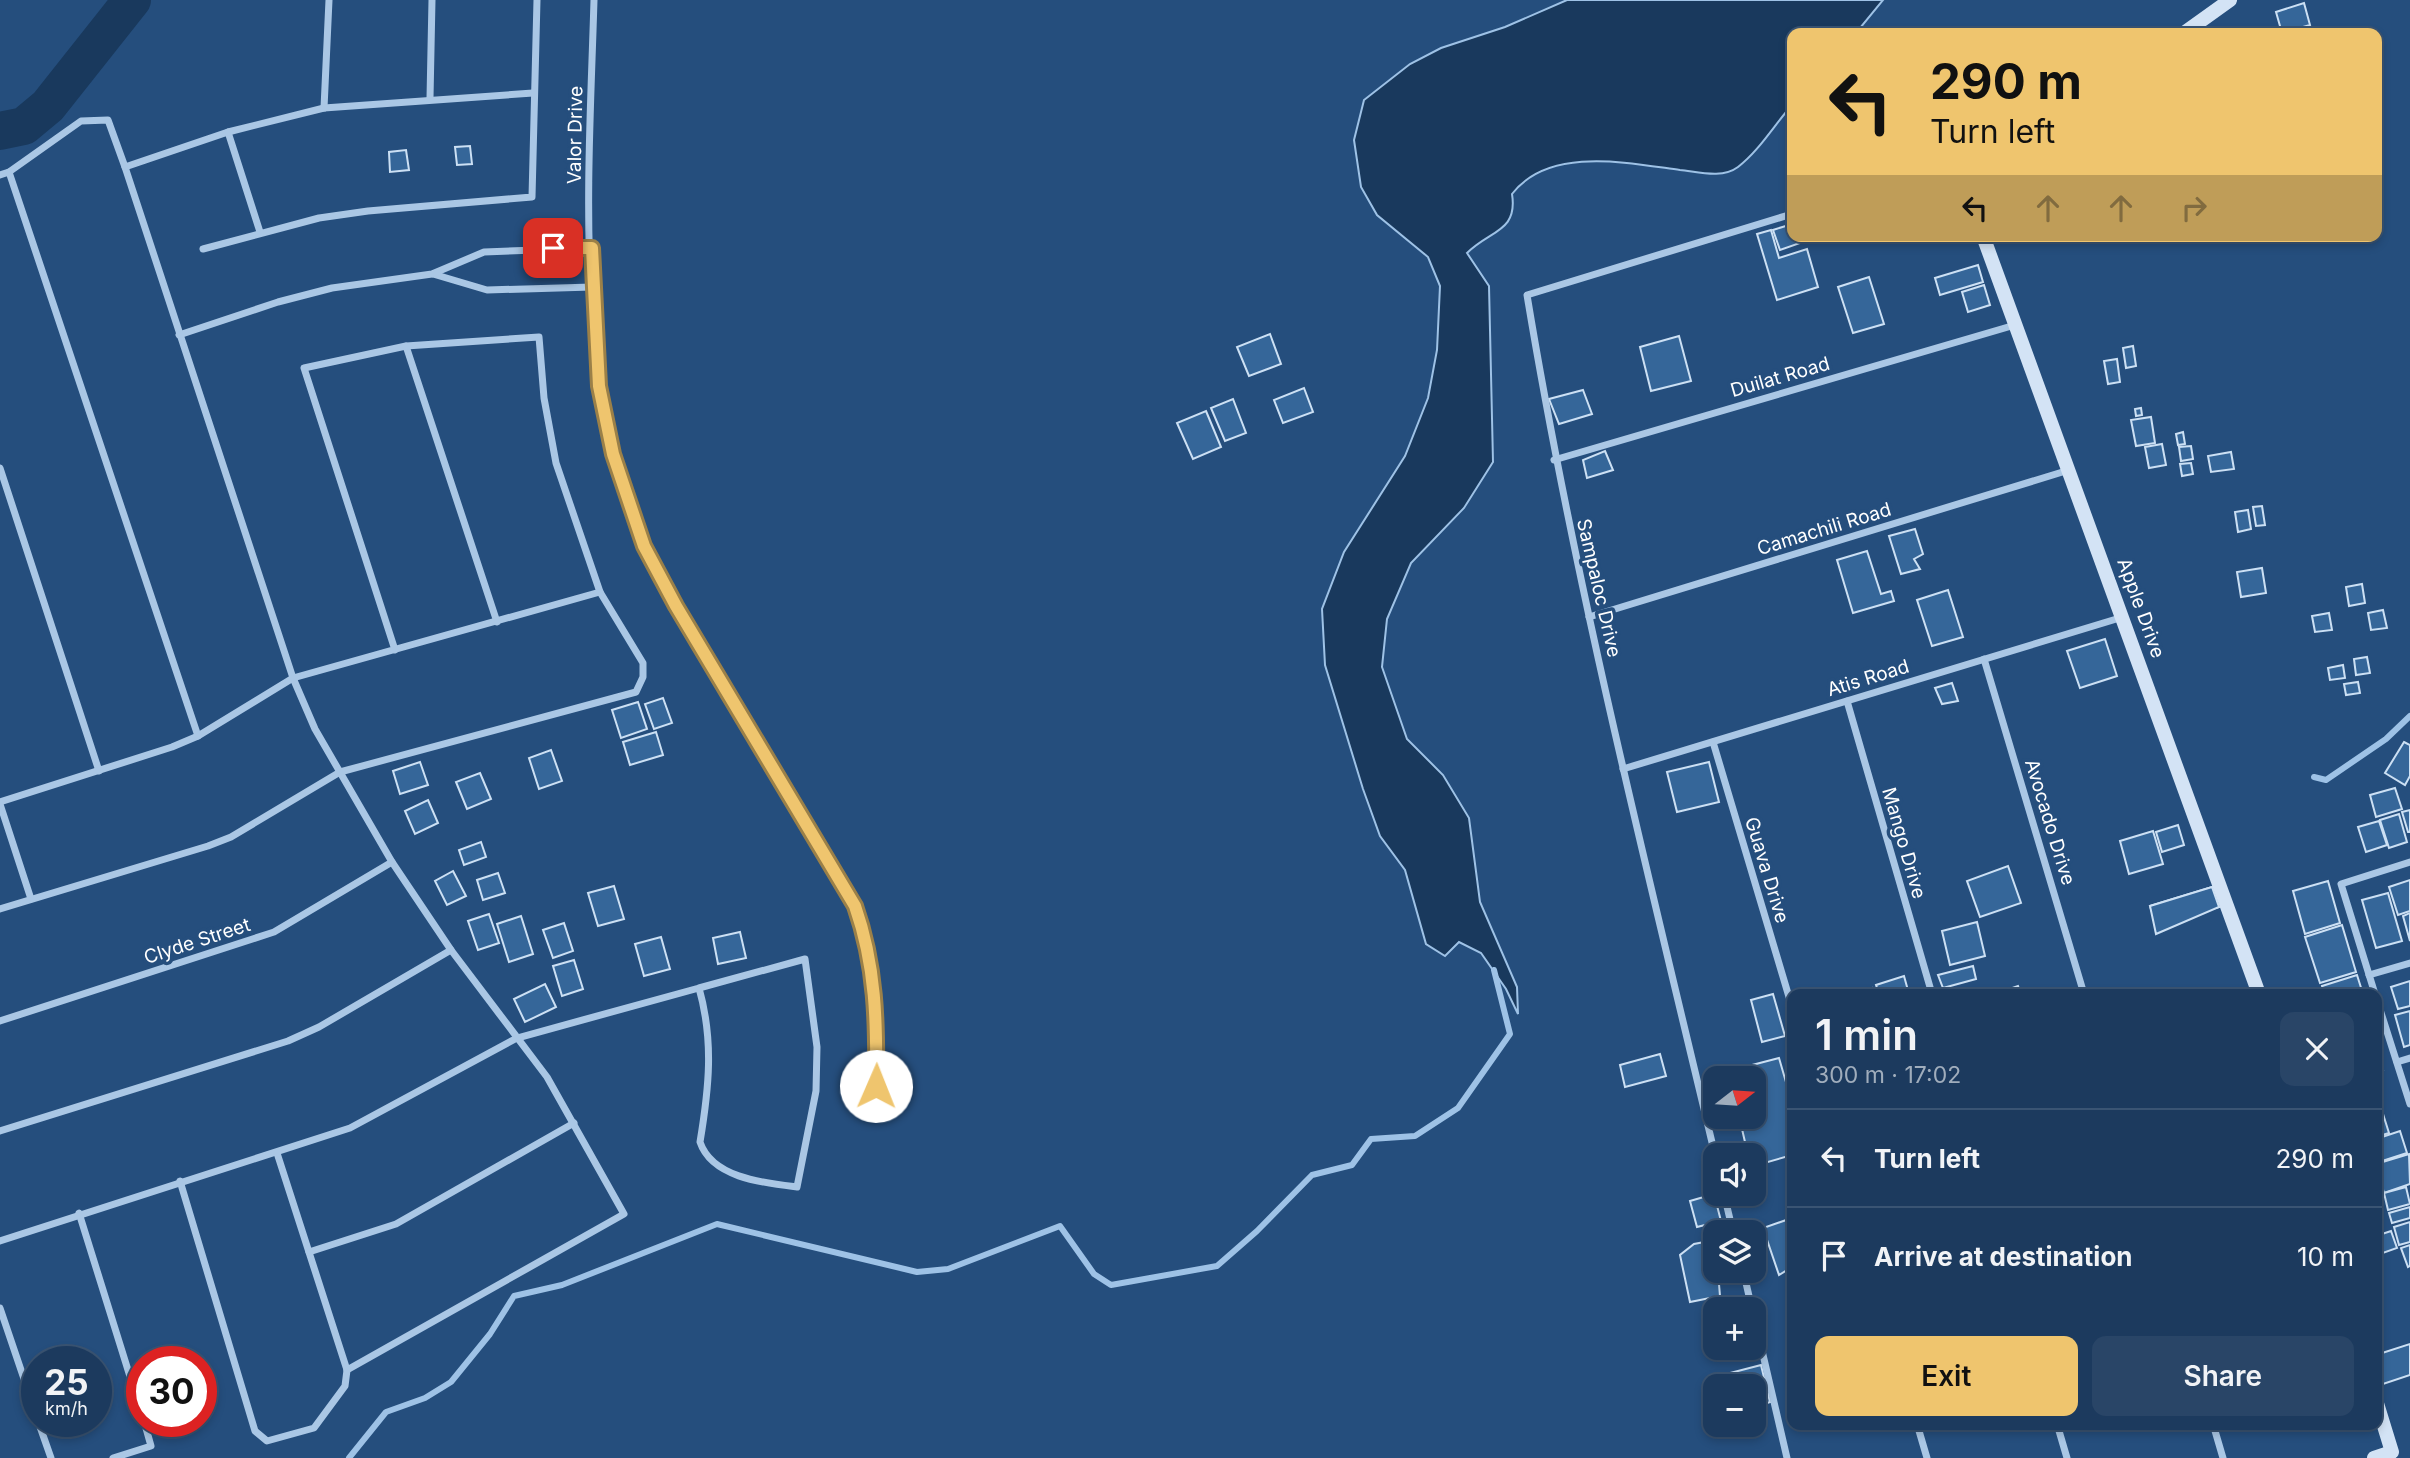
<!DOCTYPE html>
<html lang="en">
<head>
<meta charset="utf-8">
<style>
	body { margin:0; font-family:Inter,sans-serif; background:#294567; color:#f1f3f6; height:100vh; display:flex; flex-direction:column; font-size:26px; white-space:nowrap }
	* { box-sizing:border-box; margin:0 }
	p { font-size:23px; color:#a0adbc }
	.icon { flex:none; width:38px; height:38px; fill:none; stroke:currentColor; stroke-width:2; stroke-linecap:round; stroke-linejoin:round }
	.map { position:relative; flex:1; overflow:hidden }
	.side { position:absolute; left:1787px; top:989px; width:595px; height:441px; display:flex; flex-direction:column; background:#1c3a5e; border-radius:14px; box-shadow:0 4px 10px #0003,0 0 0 2px #3a5473 }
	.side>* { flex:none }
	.hud { position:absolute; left:1787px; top:28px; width:595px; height:214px; border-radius:14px; box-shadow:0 4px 10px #0003,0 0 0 2px #3a5473; background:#efc56e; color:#111; overflow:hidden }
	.needle { width:46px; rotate:73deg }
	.tools { position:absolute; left:1703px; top:1066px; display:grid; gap:14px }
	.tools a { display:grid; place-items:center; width:63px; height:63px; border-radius:14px; background:#1c3a5e; box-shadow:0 4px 10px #0003,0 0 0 2px #3a5473; font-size:35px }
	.speed { position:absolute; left:21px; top:1346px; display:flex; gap:14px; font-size:35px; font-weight:700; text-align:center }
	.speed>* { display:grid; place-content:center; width:91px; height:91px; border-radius:50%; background:#1c3a5e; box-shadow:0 4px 10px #0003,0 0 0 2px #3a5473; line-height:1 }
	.speed small { font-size:18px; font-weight:400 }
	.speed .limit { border:10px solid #d22; background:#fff; color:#111 }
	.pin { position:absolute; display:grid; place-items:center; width:60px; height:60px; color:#fff; margin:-30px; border-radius:14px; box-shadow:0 4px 10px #0006 }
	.me { position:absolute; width:77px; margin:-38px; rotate:1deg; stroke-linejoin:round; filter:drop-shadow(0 0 5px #0008) }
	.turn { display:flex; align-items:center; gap:24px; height:147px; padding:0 28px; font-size:32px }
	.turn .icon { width:91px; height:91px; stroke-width:2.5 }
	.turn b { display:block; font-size:49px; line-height:60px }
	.lanes { display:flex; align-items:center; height:66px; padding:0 28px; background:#0003; justify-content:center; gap:35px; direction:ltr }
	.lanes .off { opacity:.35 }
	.round { display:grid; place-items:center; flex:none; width:74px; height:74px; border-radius:14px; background:#294567 }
	.summary { display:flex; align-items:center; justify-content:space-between; height:119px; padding:0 28px }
	h1 { font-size:42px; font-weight:600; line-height:52px }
	.action { display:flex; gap:14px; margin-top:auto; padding:14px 28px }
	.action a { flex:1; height:80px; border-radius:14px; background:#efc56e; color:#111; font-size:28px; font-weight:600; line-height:80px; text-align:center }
	.action a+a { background:#294567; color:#f1f3f6 }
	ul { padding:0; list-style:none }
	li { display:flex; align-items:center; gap:21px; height:98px; padding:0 28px; border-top:2px solid #3a5473 }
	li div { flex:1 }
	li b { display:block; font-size:26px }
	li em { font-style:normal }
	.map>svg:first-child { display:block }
	.water { fill:#19395d; stroke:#9ec2e6; stroke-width:2 }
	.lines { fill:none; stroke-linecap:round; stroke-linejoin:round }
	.stream { stroke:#9ec2e6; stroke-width:6 }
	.river { stroke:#19395d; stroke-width:38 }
	.building { fill:#356699; stroke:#cce0f4; stroke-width:2 }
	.street { stroke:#aac7e5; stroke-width:7 }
	.secondary { stroke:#d3e3f5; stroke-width:14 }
	.route-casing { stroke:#9b8048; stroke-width:18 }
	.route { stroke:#efc56e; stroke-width:12 }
	.labels { text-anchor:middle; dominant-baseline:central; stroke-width:7; stroke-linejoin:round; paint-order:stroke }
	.street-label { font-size:19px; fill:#fff; stroke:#254e7d }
</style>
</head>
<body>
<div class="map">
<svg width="2410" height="1458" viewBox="0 0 2410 1458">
	<rect width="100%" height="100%" fill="#254e7d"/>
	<path class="water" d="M1567 0H1883L1856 33H1792V105C1775 124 1759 151 1738 167 1722 179 1699 172 1680 170 1628 163 1549 146 1512 194 1518 232 1490 230 1467 253L1489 286 1493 462 1464 508 1411 563 1387 619 1382 667 1407 739 1443 775 1469 818 1480 902 1517 987 1518 1014 1506 989 1481 953 1459 942 1445 956 1426 944 1405 870 1380 836 1363 789 1325 665 1322 609 1344 552 1405 456 1428 398 1437 350 1440 286 1428 257 1377 215 1361 187 1354 140 1364 100 1410 64 1441 48 1505 27Z"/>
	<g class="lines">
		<g class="stream">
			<polyline points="2314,777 2326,780 2386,739 2410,716"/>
			<polyline points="349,1458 386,1412 425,1398 451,1382 490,1334 514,1296 562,1285 717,1224 917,1272 948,1269 1060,1226 1094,1274 1111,1285 1217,1266 1257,1231 1312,1175 1352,1165 1371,1139 1415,1136 1458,1108 1510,1034 1494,970"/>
		</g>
		<polyline class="river" points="0,131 24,126 48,106 132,0"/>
	</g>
	<g class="building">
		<polygon points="2304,3 2310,25 2282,33 2276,12"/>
		<polygon points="470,146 472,164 457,165 455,147"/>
		<polygon points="406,150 409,170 390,172 389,152"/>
		<polygon points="1792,224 1792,236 1801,236 1803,242 1780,250 1773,230"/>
		<polygon points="1771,230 1779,258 1807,249 1818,287 1777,300 1757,234"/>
		<polygon points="1978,265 1983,282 1940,295 1935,278"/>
		<polygon points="1869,277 1884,324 1853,333 1838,287"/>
		<polygon points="1984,285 1990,305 1968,312 1962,292"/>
		<polygon points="1270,334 1281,364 1249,376 1237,347"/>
		<polygon points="1679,336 1691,381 1651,391 1640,347"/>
		<polygon points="2133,346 2136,366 2126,368 2123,348"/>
		<polygon points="2117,359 2120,382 2108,384 2104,361"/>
		<polygon points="1304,388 1313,412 1283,423 1274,400"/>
		<polygon points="1583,390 1592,414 1559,424 1549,399"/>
		<polygon points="1233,399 1246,433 1225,441 1211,408"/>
		<polygon points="2141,408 2142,415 2136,416 2135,409"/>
		<polygon points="1206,411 1221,447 1193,459 1177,423"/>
		<polygon points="2151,417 2155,443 2136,446 2131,420"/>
		<polygon points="2183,432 2185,444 2178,445 2176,434"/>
		<polygon points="2162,444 2166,465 2149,468 2145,447"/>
		<polygon points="2191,446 2193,459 2181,461 2179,447"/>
		<polygon points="1605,451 1613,470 1587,478 1583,460"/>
		<polygon points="2231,452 2234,469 2211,472 2208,456"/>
		<polygon points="2191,463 2193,474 2182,476 2180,464"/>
		<polygon points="2262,506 2265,525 2256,526 2253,507"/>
		<polygon points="2248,510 2251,529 2238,532 2235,512"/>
		<polygon points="1915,529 1923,554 1914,559 1920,569 1901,574 1889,536"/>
		<polygon points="1867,551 1881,594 1891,591 1894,601 1853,613 1837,560"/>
		<polygon points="2262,568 2266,593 2241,597 2237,572"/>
		<polygon points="2362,584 2365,603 2349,606 2346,587"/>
		<polygon points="1948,590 1963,637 1932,646 1917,600"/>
		<polygon points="2383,610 2387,628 2371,630 2368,613"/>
		<polygon points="2329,613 2332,630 2315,632 2312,616"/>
		<polygon points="2105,639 2117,676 2080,688 2067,651"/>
		<polygon points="2367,657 2370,673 2356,675 2354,659"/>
		<polygon points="2343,665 2345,678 2330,680 2328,668"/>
		<polygon points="2358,682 2360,693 2346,695 2344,684"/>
		<polygon points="1952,683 1958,701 1942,704 1935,688"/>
		<polygon points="663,698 672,723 654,729 645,704"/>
		<polygon points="638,702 647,729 621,738 612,710"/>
		<polygon points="656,732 663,755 630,765 623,742"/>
		<polygon points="2404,742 2410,745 2410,776 2405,785 2385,773"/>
		<polygon points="551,750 562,781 539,789 529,758"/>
		<polygon points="420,762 428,785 400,794 393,771"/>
		<polygon points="1709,762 1719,802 1677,812 1667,772"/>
		<polygon points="480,773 491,799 467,809 456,782"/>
		<polygon points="2395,788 2402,809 2376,817 2370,795"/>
		<polygon points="428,800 438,823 415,834 405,811"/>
		<polygon points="2410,810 2410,832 2408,832 2402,812"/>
		<polygon points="2399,814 2407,842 2389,848 2380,820"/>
		<polygon points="2379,821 2387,845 2366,852 2358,827"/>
		<polygon points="2178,825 2184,845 2162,852 2156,832"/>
		<polygon points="2153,831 2163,864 2129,874 2120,841"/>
		<polygon points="481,842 486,857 464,865 459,850"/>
		<polygon points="2008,866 2021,903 1980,917 1967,881"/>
		<polygon points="453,871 466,896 447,905 435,881"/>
		<polygon points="498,873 505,893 483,900 477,880"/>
		<polygon points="2410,880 2410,911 2398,915 2389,887"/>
		<polygon points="2328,881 2340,923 2305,934 2293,891"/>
		<polygon points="614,886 624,919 598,926 588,893"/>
		<polygon points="2212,887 2219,907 2156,925 2150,906"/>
		<polygon points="2212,887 2219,907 2156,934 2150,906"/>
		<polygon points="2388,893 2402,941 2376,948 2362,900"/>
		<polygon points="2410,913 2410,941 2403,916"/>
		<polygon points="489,914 499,943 478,950 468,921"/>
		<polygon points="521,916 533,954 509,962 497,924"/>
		<polygon points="1977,922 1985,956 1950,965 1942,931"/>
		<polygon points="564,923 573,951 553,958 543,930"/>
		<polygon points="2342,925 2356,972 2320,983 2305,937"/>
		<polygon points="740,932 746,958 718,964 713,938"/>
		<polygon points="661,937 670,969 644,976 635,944"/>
		<polygon points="574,960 583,989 562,996 553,966"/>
		<polygon points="1973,966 1976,979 1943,988 1938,975"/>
		<polygon points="2357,975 2363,994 2324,994 2322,986"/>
		<polygon points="1904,976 1909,994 1879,994 1876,985"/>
		<polygon points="2410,981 2410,1006 2398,1009 2391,987"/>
		<polygon points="545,984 556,1007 525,1022 514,999"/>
		<polygon points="2018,986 2021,994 1995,994"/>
		<polygon points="1872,988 1874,994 1851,994"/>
		<polygon points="1773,994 1785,1036 1762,1042 1751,1000"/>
		<polygon points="2410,1011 2410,1045 2404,1047 2395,1015"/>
		<polygon points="1660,1054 1666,1076 1625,1087 1620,1065"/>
		<polygon points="1779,1058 1788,1089 1792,1089 1792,1155 1754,1166 1754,1155 1748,1155 1739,1116 1754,1116 1754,1078 1731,1078 1729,1071"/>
		<polygon points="2380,1060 2383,1070 2376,1072 2376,1061"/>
		<polygon points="2378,1098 2389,1133 2376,1137 2376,1099"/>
		<polygon points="2400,1131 2407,1153 2376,1163 2376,1139"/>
		<polygon points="2409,1154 2410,1184 2384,1193 2376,1164"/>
		<polygon points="2406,1187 2410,1204 2388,1210 2384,1193"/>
		<polygon points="1714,1194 1721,1221 1697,1227 1690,1201"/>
		<polygon points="2410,1207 2410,1218 2392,1223 2389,1213"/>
		<polygon points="1792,1218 1792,1267 1779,1275 1763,1228"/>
		<polygon points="2410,1222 2410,1242 2399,1245 2394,1227"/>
		<polygon points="2391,1231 2397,1248 2380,1254 2376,1236"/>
		<polygon points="1715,1240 1715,1270 1737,1270 1740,1279 1719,1284 1720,1296 1690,1302 1680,1255 1694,1244"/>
		<polygon points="2410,1245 2410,1266 2408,1267 2401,1248"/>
		<polygon points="2410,1344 2410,1375 2383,1384 2376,1355"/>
		<polygon points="1761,1365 1770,1402 1764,1404 1766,1411 1758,1413 1754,1409 1754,1386 1715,1386 1715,1391 1711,1378"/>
	</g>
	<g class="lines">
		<g class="street">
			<path d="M594 0C589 174 572 382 644 545 662 585 686 623 708 660 758 742 812 822 855 906 876 966 878 1023 876 1086"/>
			<polyline points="430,98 432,0"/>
			<polyline points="324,108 329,0"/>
			<polyline points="228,132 260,232"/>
			<polyline points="125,167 293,678 315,729 392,862 451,950 547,1077 624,1214 347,1370"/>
			<polyline points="9,172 198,736"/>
			<polyline points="0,175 9,172 81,121 108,120 125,167 228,132 324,108 533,93"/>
			<polyline points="203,249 319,218 368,211 532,197 537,0"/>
			<polyline points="433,274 487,290 592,287"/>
			<polyline points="179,335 278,302 332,288 432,274 484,252 592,248"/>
			<polyline points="406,346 497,622"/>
			<polyline points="1554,460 2015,325"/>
			<polyline points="0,468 99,771"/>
			<polyline points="1589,617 2069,470"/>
			<polyline points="1984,659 2084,994"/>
			<polyline points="1847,701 1932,994"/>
			<polyline points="1713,742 1792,1007"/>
			<polyline points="1623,769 2123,617"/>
			<polyline points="0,802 172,747 198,736 293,678 600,592 556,463 544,398 539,337 406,346 304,368 395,650"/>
			<polyline points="0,804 31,899"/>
			<polyline points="0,909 208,846 231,837 340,772 636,692 643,677 643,663 600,592"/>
			<polyline points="2369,975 2410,963"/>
			<polyline points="2375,994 2341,884 2410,862"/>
			<polyline points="2376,997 2410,1104"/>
			<polyline points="0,1021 274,932 392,862"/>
			<polyline points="2397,1062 2410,1058"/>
			<polyline points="0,1131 288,1041 319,1027 451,950"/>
			<path d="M1715 1155C1647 869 1575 585 1527 295L1792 214"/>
			<polyline points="180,1181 255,1431 267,1441 314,1428 345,1386 347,1370 277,1153"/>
			<polyline points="1724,1194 1733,1232"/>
			<polyline points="79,1213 142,1415"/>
			<path d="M0 1241 350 1128 517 1038 699 988C714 1041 709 1088 700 1142 712 1178 764 1183 797 1187L816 1091 817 1047 805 959 699 988"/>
			<polyline points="309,1252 396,1224 574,1123"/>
			<polyline points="1743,1270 1752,1309"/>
			<polyline points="0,1308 37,1417"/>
			<polyline points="1754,1316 1787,1458"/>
			<polyline points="38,1421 51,1458"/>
			<polyline points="1917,1424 1927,1458"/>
			<polyline points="2057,1424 2067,1458"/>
			<polyline points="2213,1424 2223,1458"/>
			<polyline points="113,1458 151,1446 144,1421"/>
		</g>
		<g class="secondary">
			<polyline points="2184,33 2230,0"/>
			<polyline points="1983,236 2259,994"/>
			<polyline points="2374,1458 2392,1452 2376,1400"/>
		</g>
	</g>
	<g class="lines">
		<g class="route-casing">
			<path id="route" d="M553 248H592L599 386 613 454 644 546 676 606 855 906C876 966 877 1023 876 1086"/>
		</g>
		<use href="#route" class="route"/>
	</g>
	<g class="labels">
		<g class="street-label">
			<text transform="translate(575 135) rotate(-89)">Valor Drive</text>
			<text transform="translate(1780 377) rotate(-16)">Duilat Road</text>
			<text transform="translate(1824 529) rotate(-17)">Camachili Road</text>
			<text transform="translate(1599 588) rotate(77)">Sampaloc Drive</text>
			<text transform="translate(2141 608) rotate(70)">Apple Drive</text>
			<text transform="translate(1868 678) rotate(-17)">Atis Road</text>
			<text transform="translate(2050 822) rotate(73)">Avocado Drive</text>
			<text transform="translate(1904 843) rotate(74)">Mango Drive</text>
			<text transform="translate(1767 870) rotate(73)">Guava Drive</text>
			<text transform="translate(197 941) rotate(-18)">Clyde Street</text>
		</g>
	</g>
</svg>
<div class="tools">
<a><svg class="needle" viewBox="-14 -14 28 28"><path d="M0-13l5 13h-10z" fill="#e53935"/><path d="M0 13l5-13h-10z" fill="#a0adbc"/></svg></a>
<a><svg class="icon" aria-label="sound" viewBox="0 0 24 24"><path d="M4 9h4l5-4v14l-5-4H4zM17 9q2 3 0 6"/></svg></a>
<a><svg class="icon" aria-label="layers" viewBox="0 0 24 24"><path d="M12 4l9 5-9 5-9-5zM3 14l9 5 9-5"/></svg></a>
<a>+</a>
<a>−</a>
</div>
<div class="speed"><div>25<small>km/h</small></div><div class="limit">30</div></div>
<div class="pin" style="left:553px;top:248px;background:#d93025"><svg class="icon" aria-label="arrive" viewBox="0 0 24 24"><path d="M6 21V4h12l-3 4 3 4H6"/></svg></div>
<svg class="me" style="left:876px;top:1086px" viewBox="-20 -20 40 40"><circle r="19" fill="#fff"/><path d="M0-13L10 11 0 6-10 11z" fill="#efc56e"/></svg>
<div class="hud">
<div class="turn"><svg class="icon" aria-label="left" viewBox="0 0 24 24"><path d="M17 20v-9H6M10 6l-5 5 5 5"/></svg><div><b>290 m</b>Turn left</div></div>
<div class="lanes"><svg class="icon" aria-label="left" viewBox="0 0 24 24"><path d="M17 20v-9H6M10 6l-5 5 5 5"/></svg><svg class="icon off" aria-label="ahead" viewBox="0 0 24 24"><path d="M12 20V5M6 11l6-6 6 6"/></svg><svg class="icon off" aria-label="ahead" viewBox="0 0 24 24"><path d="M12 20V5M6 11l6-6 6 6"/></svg><svg class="icon off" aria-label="right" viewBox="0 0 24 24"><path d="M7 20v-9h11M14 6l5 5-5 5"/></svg></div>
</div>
<section class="side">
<div class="summary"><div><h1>1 min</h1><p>300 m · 17:02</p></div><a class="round"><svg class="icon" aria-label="close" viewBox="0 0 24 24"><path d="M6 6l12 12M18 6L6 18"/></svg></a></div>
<ul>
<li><svg class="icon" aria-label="left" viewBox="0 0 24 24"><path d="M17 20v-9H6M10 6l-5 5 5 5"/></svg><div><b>Turn left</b></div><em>290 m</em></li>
<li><svg class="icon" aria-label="arrive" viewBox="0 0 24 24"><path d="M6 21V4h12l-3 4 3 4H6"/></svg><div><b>Arrive at destination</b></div><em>10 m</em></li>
</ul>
<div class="action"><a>Exit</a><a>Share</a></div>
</section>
</div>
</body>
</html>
